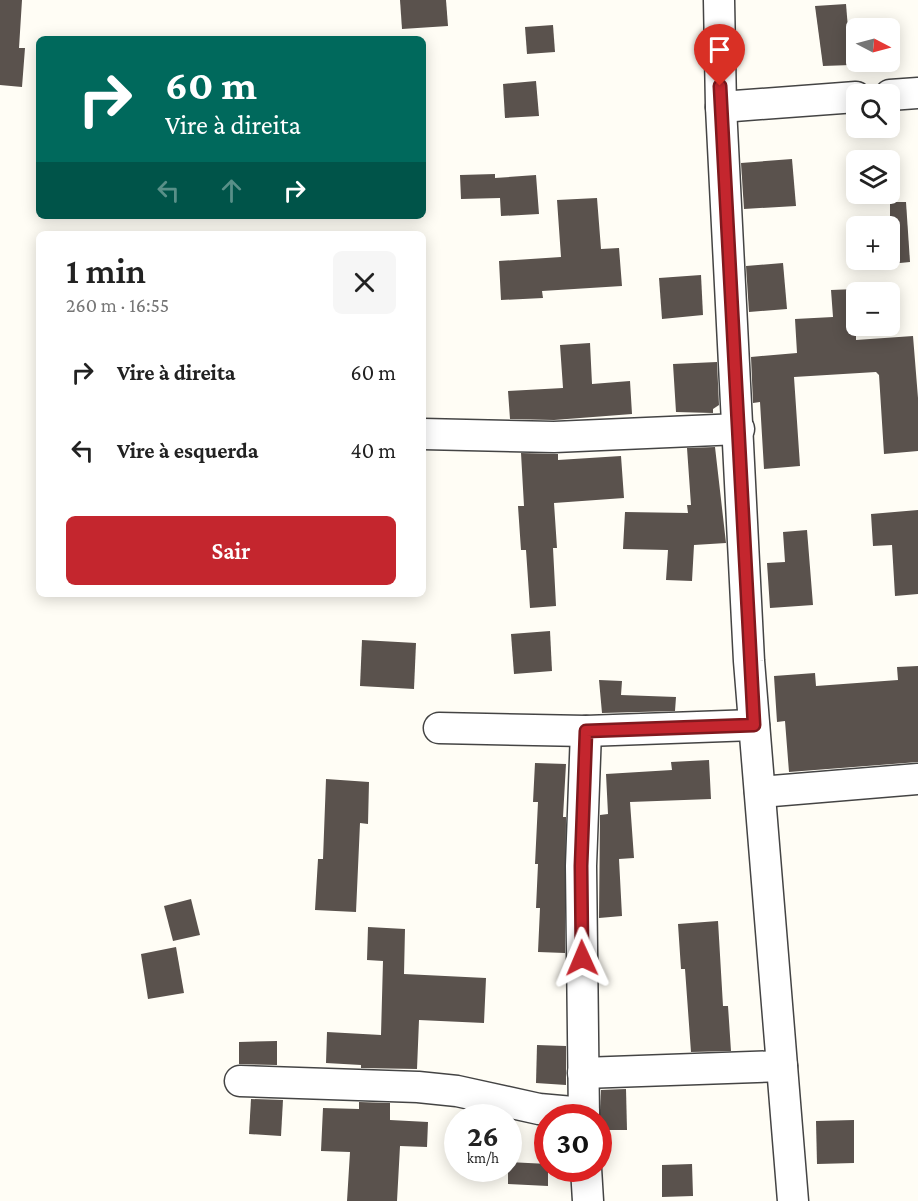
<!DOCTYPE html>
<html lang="pt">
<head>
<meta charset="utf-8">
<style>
	body { margin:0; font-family:"Crimson Pro",serif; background:#f6f6f6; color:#222; height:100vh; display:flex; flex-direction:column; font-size:22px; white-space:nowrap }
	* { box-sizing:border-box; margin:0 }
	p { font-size:20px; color:#767676 }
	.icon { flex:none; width:33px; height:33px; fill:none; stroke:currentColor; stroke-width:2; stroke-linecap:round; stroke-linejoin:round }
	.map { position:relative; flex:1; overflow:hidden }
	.panel { position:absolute; left:36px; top:231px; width:390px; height:366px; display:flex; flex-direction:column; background:#fff; border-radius:9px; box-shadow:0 3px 15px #0003 }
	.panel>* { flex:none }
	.guide { position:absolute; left:36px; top:36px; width:390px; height:183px; border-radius:9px; box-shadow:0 3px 15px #0003; background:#00695c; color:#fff; overflow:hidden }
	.needle { width:39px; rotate:96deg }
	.fabs { position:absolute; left:846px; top:18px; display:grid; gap:12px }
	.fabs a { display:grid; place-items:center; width:54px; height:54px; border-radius:9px; background:#fff; box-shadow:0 3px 15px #0003; font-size:30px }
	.speed { position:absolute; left:444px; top:1104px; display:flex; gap:12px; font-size:30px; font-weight:700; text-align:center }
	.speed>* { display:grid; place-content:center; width:78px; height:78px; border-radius:50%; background:#fff; box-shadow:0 3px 15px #0003; line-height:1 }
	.speed small { font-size:15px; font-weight:400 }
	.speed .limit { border:9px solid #d22; background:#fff; color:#111 }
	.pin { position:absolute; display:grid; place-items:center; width:51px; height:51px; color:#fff; margin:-62px -26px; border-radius:50% 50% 50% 0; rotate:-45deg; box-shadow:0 0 6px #0007 }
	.pin .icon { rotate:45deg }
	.me { position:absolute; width:66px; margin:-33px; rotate:359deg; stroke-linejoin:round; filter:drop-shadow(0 0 4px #0008) }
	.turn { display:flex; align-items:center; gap:21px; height:126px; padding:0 30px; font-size:27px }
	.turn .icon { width:78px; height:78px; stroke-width:2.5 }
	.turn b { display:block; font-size:42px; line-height:51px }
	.lanes { display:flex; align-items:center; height:57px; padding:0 30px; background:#0003; justify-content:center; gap:30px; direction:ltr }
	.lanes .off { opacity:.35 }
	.round { display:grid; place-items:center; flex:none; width:63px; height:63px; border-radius:9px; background:#f6f6f6 }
	.headline { display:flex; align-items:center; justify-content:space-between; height:102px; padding:0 30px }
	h1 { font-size:36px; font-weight:600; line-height:45px }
	.primary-button { display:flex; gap:12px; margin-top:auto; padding:12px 30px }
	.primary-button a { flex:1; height:69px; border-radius:9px; background:#c4262e; color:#fff; font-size:24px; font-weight:600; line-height:69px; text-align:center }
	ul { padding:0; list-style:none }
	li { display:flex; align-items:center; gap:18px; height:78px; padding:0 30px }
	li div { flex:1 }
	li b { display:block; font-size:22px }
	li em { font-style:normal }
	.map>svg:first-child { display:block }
	.building { fill:#5a524d }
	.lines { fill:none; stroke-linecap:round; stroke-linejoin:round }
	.street-casing { stroke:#444; stroke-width:33 }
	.street { stroke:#fff; stroke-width:30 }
	.route-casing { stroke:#7f191e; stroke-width:15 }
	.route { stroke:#c4262e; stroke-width:10 }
</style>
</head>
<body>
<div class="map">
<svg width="918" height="1201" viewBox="0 0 918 1201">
	<rect width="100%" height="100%" fill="#fffdf5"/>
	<g class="building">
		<polygon points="0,0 22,0 19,48 25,48 22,87 0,85"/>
		<polygon points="400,0 446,0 448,26 402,29"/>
		<polygon points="846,4 851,65 823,66 815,6"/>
		<polygon points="553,25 555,52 527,54 525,27"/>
		<polygon points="536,81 539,116 505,118 503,84"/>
		<polygon points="792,159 796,206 744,209 741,163"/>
		<polygon points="495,174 495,178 536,175 539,214 501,216 500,198 461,199 460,175"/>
		<polygon points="597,198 601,249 619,248 622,286 542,291 543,298 501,300 499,261 561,257 557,200"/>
		<polygon points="890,202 906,202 910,262 890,264"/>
		<polygon points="783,263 787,309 749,312 746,266"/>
		<polygon points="701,275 703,315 662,319 659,278"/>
		<polygon points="856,289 856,340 913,336 918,398 918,451 884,454 879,375 876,372 794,377 800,466 764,469 760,402 753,403 751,357 797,353 795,319 833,317 831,290"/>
		<polygon points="590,343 592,384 630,381 632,414 554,420 510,419 508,391 563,388 560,345"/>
		<polygon points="717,362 719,405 713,409 713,413 676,412 673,364"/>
		<polygon points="715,447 726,543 694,545 692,581 666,580 668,550 623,549 625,512 688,513 687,505 691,505 687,448"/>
		<polygon points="521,453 558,454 558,460 621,456 624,498 554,503 557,548 553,548 556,606 530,608 526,550 521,550 518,506 524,506"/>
		<polygon points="918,510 918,594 895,596 892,545 873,546 871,514"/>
		<polygon points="807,530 813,605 770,608 767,563 785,562 783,532"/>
		<polygon points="550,631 552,671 514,674 511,634"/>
		<polygon points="362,640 416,643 414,689 360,686"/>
		<polygon points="918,666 918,762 789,772 785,721 777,722 774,676 815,673 816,686 898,680 897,667"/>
		<polygon points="599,680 622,681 621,695 676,697 675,711 602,713"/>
		<polygon points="709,760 711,799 630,802 634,858 619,859 622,916 599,918 600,815 608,814 606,774 672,770 671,762"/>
		<polygon points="535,763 566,764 563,817 566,817 565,953 538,952 540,908 536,908 538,864 535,864 538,802 533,802"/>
		<polygon points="326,779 369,782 368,824 360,823 356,912 315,910 318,859 323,859"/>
		<polygon points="191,899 200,935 173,941 164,906"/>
		<polygon points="718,921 723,1006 728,1006 731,1051 691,1052 685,969 681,969 678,924"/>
		<polygon points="368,927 405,929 404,974 486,978 484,1023 419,1020 417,1069 361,1068 361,1065 326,1063 327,1032 381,1035 383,961 367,960"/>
		<polygon points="176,947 184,993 148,999 141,954"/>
		<polygon points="277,1041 277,1065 239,1064 239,1042"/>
		<polygon points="537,1045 566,1046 566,1085 536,1083"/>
		<polygon points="626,1089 627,1130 599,1130 601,1090"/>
		<polygon points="251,1099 283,1100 281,1136 249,1134"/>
		<polygon points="359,1102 390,1103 390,1120 428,1122 427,1147 400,1146 397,1201 347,1201 350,1152 321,1151 323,1108 359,1109"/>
		<polygon points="854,1120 854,1163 817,1164 816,1121"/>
		<polygon points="508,1162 548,1164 548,1186 508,1184"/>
		<polygon points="692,1164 693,1196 662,1197 662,1165"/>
	</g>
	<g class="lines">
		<g class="street-casing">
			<g id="street">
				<polyline points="719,0 721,107 749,661 793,1201"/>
				<polyline points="890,95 918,93"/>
				<polyline points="721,107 856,97"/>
				<polyline points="423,434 554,437 739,429"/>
				<polyline points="439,728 586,731 754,725"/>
				<polyline points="760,792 918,779"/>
				<polyline points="583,1073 782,1066"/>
				<polyline points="240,1081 418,1087 457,1091 539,1109 584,1113"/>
				<polyline points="584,1118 581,866 586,731"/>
				<polyline points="586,1168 588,1201"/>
			</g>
		</g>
		<use href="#street" class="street"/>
	</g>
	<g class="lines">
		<g class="route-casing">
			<polyline id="route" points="582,958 581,866 586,731 754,725 720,86"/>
		</g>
		<use href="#route" class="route"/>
	</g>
</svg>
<div class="fabs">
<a><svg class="needle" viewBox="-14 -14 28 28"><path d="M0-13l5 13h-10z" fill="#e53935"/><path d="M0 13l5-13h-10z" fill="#767676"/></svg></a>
<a><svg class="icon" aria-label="search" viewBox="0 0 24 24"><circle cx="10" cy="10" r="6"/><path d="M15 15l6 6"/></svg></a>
<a><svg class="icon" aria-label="layers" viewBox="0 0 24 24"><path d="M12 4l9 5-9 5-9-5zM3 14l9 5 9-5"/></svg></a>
<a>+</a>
<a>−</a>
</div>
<div class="speed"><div>26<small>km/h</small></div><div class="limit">30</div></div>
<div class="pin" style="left:720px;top:86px;background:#d93025"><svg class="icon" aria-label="arrive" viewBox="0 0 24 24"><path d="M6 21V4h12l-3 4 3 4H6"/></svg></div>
<svg class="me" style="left:582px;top:958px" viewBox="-20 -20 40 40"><path d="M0-17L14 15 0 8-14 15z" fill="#c4262e" stroke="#fff" stroke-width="4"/></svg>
<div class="guide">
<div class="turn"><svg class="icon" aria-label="right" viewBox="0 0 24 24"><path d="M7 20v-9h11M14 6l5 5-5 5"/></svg><div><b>60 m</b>Vire à direita</div></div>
<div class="lanes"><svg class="icon off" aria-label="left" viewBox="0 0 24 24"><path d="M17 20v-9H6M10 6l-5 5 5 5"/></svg><svg class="icon off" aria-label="ahead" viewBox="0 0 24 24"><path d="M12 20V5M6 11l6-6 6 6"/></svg><svg class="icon" aria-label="right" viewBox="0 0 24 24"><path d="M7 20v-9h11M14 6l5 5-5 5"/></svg></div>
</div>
<section class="panel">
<div class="headline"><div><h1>1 min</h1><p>260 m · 16:55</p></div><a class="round"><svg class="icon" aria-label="close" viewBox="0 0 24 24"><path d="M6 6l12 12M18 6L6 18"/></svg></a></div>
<ul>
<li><svg class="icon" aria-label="right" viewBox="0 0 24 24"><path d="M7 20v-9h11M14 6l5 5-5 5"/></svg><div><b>Vire à direita</b></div><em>60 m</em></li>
<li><svg class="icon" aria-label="left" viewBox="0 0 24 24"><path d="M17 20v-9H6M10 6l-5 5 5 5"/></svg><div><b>Vire à esquerda</b></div><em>40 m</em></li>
</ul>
<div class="primary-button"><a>Sair</a></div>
</section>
</div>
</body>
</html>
